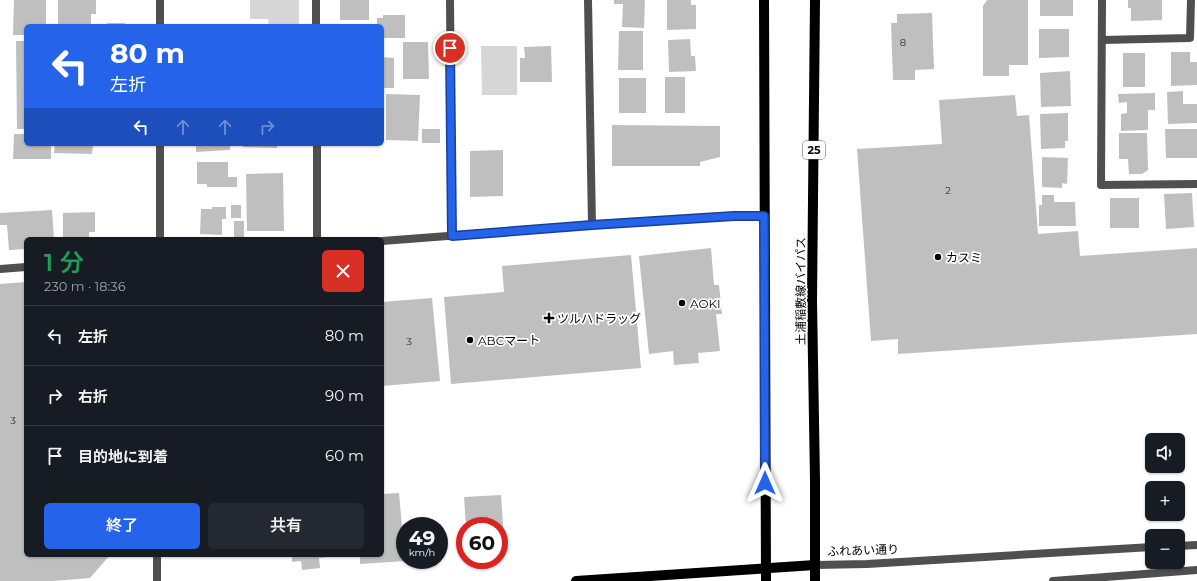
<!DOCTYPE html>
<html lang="ja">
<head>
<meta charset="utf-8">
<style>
	body { margin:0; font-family:Montserrat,"Noto Sans JP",sans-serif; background:#242831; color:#f1f3f6; height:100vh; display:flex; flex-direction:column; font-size:15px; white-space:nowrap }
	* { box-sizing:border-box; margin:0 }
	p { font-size:13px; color:#9ea1a6 }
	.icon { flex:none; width:22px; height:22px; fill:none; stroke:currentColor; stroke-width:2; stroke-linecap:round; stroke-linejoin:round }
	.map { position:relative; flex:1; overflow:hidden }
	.side { position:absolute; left:24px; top:237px; width:360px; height:320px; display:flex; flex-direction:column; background:#171b24; border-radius:6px; box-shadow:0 1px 3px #0004 }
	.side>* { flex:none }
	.top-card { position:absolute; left:24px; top:24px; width:360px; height:122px; border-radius:6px; box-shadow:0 1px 3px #0004; background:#2563eb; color:#fff; overflow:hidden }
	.tools { position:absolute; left:1145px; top:433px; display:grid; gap:8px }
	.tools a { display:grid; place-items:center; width:40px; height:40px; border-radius:6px; background:#171b24; box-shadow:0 1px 3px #0004; font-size:20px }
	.speed { position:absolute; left:396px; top:517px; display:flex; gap:8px; font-size:20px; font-weight:700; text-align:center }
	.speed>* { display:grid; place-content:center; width:52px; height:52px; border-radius:50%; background:#171b24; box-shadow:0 1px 3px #0004; line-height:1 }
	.speed small { font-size:10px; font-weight:400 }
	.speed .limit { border:6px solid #d22; background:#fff; color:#111 }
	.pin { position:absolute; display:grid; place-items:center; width:34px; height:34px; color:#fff; margin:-17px; border:2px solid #fff; border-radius:50%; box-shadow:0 1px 4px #0007 }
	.me { position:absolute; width:44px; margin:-22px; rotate:0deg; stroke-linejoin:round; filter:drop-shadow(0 0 3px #0008) }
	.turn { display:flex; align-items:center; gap:14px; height:84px; padding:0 20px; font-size:18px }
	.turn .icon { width:52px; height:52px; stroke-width:2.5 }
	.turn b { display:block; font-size:28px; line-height:34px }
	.lanes { display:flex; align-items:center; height:38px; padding:0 20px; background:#0003; justify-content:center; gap:20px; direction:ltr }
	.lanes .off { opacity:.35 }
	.round { display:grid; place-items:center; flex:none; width:42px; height:42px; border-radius:6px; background:#242831 }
	.headline { display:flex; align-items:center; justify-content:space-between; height:68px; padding:0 20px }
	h1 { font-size:24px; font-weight:600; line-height:30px; color:#1e9e55 }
	.action { display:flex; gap:8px; margin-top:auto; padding:8px 20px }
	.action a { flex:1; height:46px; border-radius:6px; background:#2563eb; color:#fff; font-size:16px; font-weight:600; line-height:46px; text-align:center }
	.action a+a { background:#242831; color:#f1f3f6 }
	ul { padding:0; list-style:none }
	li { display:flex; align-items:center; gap:12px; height:60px; padding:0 20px; border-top:1px solid #363941 }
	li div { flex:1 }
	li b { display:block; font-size:15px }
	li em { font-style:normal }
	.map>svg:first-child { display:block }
	.green { fill:#d6d6d6 }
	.building { fill:#bfbfbf }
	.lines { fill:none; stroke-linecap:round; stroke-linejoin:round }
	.minor { stroke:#4f4f4f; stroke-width:8 }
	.tertiary { stroke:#4f4f4f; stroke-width:8 }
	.primary { stroke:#000; stroke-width:10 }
	.route-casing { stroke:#184099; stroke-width:10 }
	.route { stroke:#2563eb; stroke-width:7 }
	.poi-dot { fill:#000; stroke:#fff; stroke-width:1.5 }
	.labels { text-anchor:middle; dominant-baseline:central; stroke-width:3.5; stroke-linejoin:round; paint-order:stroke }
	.number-label { font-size:10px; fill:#303030 }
	.shield { fill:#fff; stroke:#4c4c4c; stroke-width:1 }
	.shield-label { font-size:11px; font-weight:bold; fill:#000 }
	.poi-label { font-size:12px; fill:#000; stroke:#fff; text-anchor:start }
	.street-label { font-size:12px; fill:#000; stroke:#fff }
</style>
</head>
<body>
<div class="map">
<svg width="1197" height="581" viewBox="0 0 1197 581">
	<rect width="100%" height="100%" fill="#fff"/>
	<g class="green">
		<polygon points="250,0 299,0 299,26 269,26 268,19 250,19"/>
		<polygon points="481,46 517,46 517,95 482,95"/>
	</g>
	<g class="building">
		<polygon points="14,0 46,0 46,26 26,26 26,35 13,35"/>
		<polygon points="58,0 96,0 96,14 91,14 91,26 58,26"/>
		<rect x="340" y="0" width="29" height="20"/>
		<polygon points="614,0 645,0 644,28 622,27 623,4 614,4"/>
		<polygon points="667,0 691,0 691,5 696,5 696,29 667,30"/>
		<polygon points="987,0 1028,0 1028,65 1009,65 1009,76 983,76 983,6"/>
		<rect x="1040" y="0" width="33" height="16"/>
		<polygon points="1128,0 1162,0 1162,20 1131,21 1131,8 1128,8"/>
		<polygon points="932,13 934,69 915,70 915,80 893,80 891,23 897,23 897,14"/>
		<polygon points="383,15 405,15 405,38 382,38 382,26 377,26 377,18 383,18"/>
		<rect x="107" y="23" width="18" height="3"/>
		<polygon points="1039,29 1069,29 1069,57 1039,58"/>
		<polygon points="619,31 643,31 643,70 618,70"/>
		<polygon points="690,39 691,56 695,56 696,71 669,72 668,40"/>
		<polygon points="16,41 26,41 26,129 17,129"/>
		<polygon points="403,42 428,42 429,79 403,79"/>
		<polygon points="551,46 552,82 520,82 520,58 525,58 524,47"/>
		<polygon points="1171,52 1190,52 1190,62 1197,62 1197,85 1171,86"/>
		<rect x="1123" y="53" width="22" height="34"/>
		<polygon points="382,57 394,58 394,88 382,88"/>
		<polygon points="1070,71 1071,106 1041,107 1040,73"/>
		<rect x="665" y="77" width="20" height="36"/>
		<rect x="619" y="78" width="27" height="35"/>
		<polygon points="1183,91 1183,104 1197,104 1197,123 1168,124 1167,92"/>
		<polygon points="1155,93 1155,110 1148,110 1148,130 1121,131 1121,114 1127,113 1127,102 1119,103 1118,94"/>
		<polygon points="386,94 420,95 418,141 386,140"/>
		<polygon points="1015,95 1017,116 1029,115 1038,234 1078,231 1080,256 1197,248 1197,334 898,354 898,339 871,341 857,149 942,144 939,100"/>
		<polygon points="1068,113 1068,141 1065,141 1065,148 1041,149 1040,114"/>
		<polygon points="612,125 720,126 720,157 700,162 700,166 612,166"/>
		<rect x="422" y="129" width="18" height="14"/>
		<polygon points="1165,129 1197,129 1197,158 1166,158"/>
		<polygon points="1119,133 1147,133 1148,170 1142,174 1129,174 1128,159 1119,159"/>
		<polygon points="14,134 26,134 26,144 51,144 51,159 13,159"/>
		<polygon points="55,144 93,144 92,154 54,153"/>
		<polygon points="196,144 230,144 230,150 196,152"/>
		<polygon points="243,144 277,144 277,148 243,147"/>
		<polygon points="503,150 503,196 470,197 470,151"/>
		<polygon points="1042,157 1068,158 1067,184 1062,183 1062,188 1042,187"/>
		<polygon points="197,162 228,162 228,177 237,177 237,187 207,187 207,184 197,184"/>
		<polygon points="283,173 284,231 247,231 246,174"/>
		<polygon points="1192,193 1194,227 1166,229 1164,194"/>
		<polygon points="1042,195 1054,195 1054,202 1075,202 1076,226 1039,226 1039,205 1042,205"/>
		<rect x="1110" y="198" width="29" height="30"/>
		<rect x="231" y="205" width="10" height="13"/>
		<polygon points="212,207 226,207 226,219 222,219 222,235 200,234 201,209 212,209"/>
		<polygon points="52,210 54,239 26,239 26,249 9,250 7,225 0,225 0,213"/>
		<polygon points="95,212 95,232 89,232 89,239 63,239 63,213"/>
		<rect x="234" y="221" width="10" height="17"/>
		<polygon points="711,248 714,285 719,285 722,314 716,314 720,351 698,353 699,363 674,365 673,351 649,354 639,256"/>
		<polygon points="631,255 641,368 451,384 444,297 504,292 502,266"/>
		<polygon points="26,282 26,555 110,555 90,578 52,581 0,581 0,284"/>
		<polygon points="432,298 440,381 382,386 382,302"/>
		<polygon points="399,493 405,561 360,564 360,555 382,555 382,494"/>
		<polygon points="501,495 505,554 499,555 499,526 466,526 464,497"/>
		<polygon points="292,555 340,555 340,556 319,558 320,568 302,570 301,561 292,562"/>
	</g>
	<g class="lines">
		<g class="minor">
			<polyline points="316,0 316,26"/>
			<polyline points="450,0 452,236"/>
			<polyline points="588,0 592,225"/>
			<polyline points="1102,0 1101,185 1197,184"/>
			<polyline points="1102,40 1190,38 1191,0"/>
			<polyline points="317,144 317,239"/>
			<polyline points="382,241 592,225 734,216 764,216"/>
			<polyline points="0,269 26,267"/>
		</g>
		<g class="tertiary">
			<polyline points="160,0 160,26"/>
			<polyline points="160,144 160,239"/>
			<polyline points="1178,546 1197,545"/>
			<polyline points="157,555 157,581"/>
			<polyline points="815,565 867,564 1152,547"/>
			<polyline points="1053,581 1197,570"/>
		</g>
		<g class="primary">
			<polyline points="764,0 766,581"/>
			<polyline points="576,581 815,565"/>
			<polyline points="815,581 815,480 812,301 815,0"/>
		</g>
	</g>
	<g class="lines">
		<g class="route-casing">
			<polyline id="route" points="450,48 452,236 592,225 734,216 764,216 765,483"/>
		</g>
		<use href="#route" class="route"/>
	</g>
	<g class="poi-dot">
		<circle cx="938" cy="257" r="4"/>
		<circle cx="682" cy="303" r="4"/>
		<path d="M547 312h4v4h4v4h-4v4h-4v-4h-4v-4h4z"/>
		<circle cx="470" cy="340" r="4"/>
	</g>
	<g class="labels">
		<g class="number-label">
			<text x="903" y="42">8</text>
			<text x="948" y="190">2</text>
			<text x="409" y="341">3</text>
			<text x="13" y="420">3</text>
		</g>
		<rect class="shield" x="803" y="141" width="22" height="18" rx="3"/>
		<g class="shield-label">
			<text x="814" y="150">25</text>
		</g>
		<g class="poi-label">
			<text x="946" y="257">カスミ</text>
			<text x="690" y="303">AOKI</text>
			<text x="557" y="318">ツルハドラッグ</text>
			<text x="478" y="340">ABCマート</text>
		</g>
		<g class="street-label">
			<text transform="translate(800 291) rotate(-90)">土浦稲敷線バイパス</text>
			<text transform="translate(863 550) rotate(-2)">ふれあい通り</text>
		</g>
	</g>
</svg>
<div class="tools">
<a><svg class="icon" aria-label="sound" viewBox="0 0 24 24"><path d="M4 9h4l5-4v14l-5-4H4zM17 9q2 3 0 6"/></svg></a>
<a>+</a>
<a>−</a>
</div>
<div class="speed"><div>49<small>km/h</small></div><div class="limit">60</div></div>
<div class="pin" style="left:450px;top:48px;background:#d93025"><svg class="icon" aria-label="arrive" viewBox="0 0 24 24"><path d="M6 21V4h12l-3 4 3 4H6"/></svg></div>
<svg class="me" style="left:765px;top:483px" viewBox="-20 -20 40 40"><path d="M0-17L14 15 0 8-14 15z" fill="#2563eb" stroke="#fff" stroke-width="4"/></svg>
<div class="top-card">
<div class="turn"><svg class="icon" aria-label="left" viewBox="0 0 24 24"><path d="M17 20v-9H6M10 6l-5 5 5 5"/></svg><div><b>80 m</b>左折</div></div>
<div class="lanes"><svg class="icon" aria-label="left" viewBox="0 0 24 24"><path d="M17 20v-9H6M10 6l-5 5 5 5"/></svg><svg class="icon off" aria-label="ahead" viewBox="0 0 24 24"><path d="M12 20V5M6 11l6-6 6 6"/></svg><svg class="icon off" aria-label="ahead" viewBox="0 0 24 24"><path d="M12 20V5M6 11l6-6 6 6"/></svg><svg class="icon off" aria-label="right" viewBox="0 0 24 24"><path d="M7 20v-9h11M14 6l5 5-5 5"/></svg></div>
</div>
<section class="side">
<div class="headline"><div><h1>1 分</h1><p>230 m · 18:36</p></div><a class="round" style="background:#d93025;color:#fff"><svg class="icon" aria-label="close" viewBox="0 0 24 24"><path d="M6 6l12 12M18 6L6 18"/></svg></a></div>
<ul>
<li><svg class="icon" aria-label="left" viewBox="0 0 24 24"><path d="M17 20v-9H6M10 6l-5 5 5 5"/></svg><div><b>左折</b></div><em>80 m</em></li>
<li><svg class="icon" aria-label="right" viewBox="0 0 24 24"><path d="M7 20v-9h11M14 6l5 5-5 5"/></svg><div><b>右折</b></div><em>90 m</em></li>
<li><svg class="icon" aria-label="arrive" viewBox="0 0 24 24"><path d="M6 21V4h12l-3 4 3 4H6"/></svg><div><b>目的地に到着</b></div><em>60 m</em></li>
</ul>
<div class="action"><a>終了</a><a>共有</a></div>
</section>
</div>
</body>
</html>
